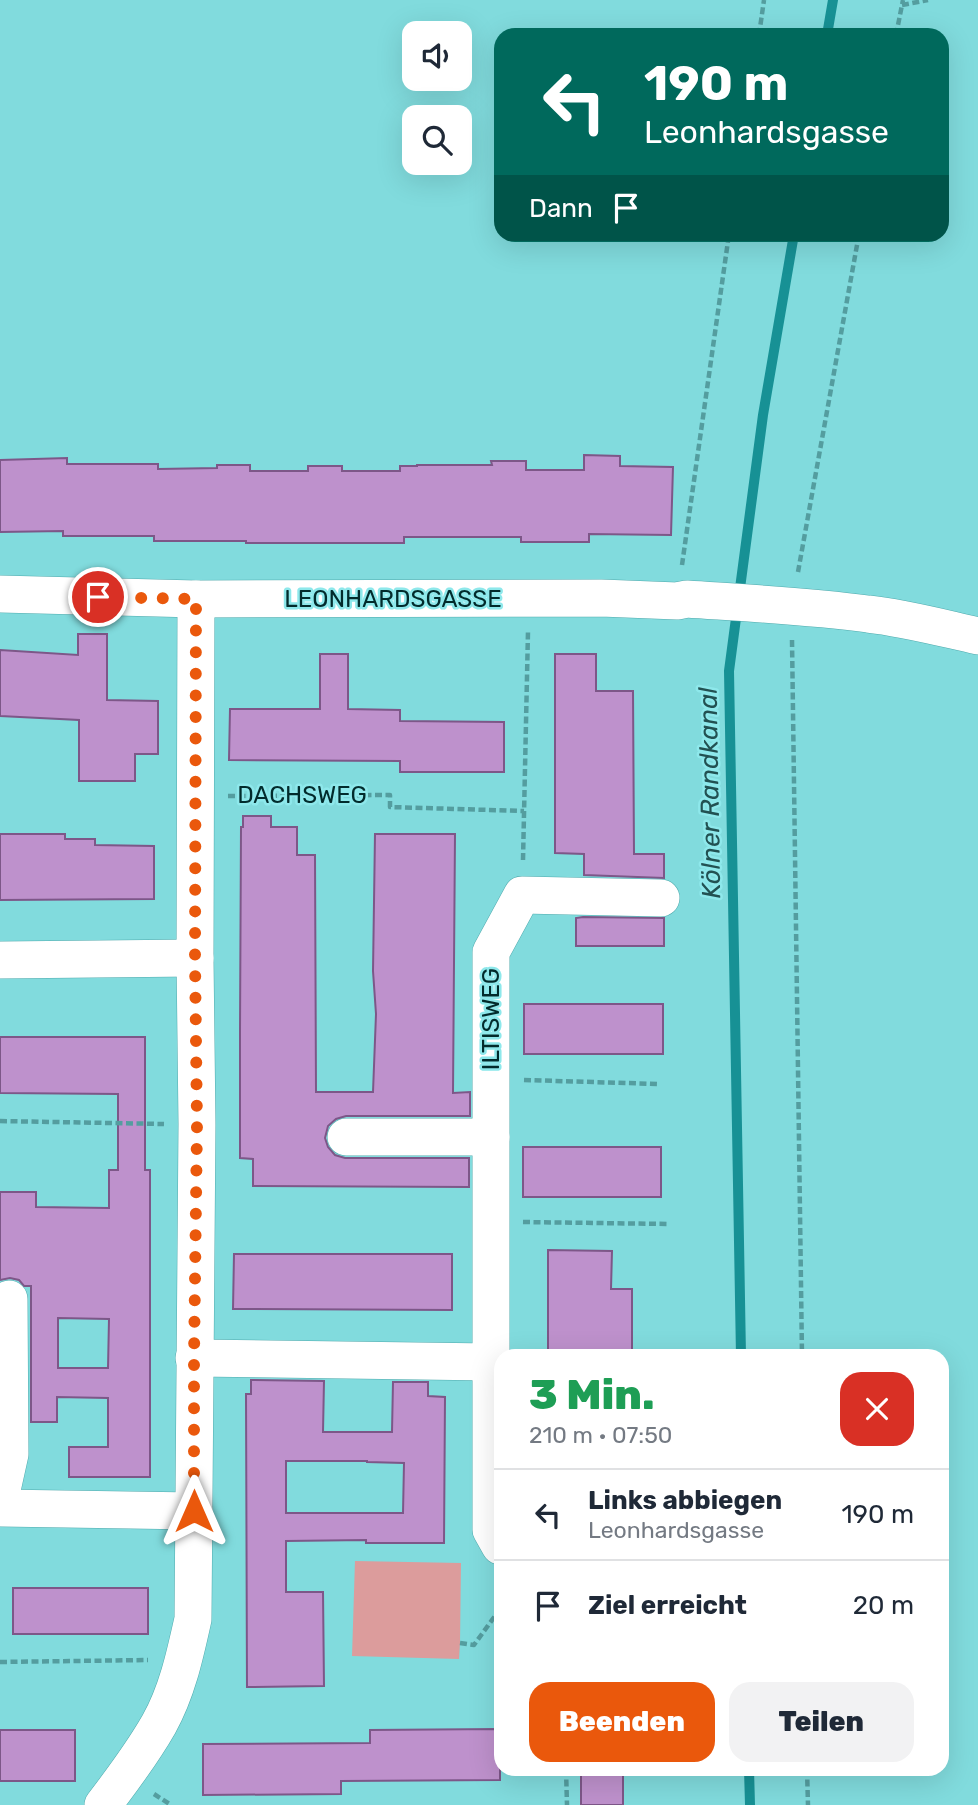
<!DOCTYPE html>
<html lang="de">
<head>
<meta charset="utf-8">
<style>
	body { margin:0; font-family:Rubik,sans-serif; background:#f2f2f3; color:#1f2937; height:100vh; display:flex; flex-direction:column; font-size:26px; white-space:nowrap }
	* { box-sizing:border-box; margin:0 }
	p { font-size:23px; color:#747a83 }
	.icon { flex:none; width:38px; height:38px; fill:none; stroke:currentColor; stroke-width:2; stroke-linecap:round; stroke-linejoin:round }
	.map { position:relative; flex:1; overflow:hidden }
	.panel { position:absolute; left:494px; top:1349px; width:455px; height:427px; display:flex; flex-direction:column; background:#fff; border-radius:21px; box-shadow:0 7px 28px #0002 }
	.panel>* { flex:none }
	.hud { position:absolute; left:494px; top:28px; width:455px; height:214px; border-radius:21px; box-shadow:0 7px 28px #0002; background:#00695c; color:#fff; overflow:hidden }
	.buttons { position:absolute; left:402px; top:21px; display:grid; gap:14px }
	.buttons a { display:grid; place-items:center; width:70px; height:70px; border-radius:14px; background:#fff; box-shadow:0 7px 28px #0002; font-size:35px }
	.pin { position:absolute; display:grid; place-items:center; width:60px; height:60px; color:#fff; margin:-30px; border:4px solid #fff; border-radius:50%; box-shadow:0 2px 7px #0007 }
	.me { position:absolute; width:77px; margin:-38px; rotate:0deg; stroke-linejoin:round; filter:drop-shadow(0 0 5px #0008) }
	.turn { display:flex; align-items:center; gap:24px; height:147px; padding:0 35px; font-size:32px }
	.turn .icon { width:91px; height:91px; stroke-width:2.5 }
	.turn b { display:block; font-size:49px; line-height:60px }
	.then { display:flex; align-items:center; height:66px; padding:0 35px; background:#0003; gap:14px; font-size:26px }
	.round { display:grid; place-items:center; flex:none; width:74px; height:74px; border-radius:21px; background:#f2f2f3 }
	.overview { display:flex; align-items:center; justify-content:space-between; height:119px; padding:0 35px }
	h1 { font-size:42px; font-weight:800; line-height:52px; color:#1e9e55 }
	.primary-button { display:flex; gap:14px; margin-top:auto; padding:14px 35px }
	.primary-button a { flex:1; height:80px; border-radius:21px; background:#ea580c; color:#fff; font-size:28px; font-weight:800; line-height:80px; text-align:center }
	.primary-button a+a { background:#f2f2f3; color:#1f2937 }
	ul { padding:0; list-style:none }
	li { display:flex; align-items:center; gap:21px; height:91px; padding:0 35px; border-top:2px solid #e0e1e3 }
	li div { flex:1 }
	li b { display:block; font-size:26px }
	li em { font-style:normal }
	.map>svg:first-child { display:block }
	.green { fill:#dc9c9c }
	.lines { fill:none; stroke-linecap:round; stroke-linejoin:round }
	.stream { stroke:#179195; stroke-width:10 }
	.building { fill:#be91cc; stroke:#7d5788; stroke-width:2; fill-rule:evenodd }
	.minor-casing { stroke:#4faaad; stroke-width:38 }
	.path { stroke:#549d9f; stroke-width:4.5; stroke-dasharray:7 3.5; stroke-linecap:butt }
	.minor { stroke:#fff; stroke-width:37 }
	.route { stroke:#ea580c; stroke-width:12; stroke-dasharray:0 21.6 }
	.labels { text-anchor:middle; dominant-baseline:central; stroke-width:5; stroke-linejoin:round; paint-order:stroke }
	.street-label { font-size:24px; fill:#022b2c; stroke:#8ee8eb }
	.water-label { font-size:26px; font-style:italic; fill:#225152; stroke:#8ee8eb }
</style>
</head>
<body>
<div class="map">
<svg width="978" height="1805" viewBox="0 0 978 1805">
	<rect width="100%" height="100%" fill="#81dbdd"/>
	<polygon class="green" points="355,1561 461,1563 460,1643 459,1659 352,1656"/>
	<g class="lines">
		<g class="stream">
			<polyline points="827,35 833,0"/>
			<polyline points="741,1356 729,671 763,415 794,234"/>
			<polyline points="749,1769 750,1805"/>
		</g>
	</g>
	<g class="building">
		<polygon points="584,455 620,456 620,466 673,467 671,535 589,534 589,542 521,542 521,537 404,537 404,543 246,543 246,541 154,541 154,536 63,536 63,531 0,532 0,460 67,458 67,464 158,464 158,469 217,468 217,465 250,465 250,471 308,471 308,466 342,466 342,471 400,471 400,466 417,466 417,465 492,465 491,461 526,461 526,470 584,470"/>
		<polygon points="78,634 107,634 107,700 158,701 158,754 135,754 135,781 79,781 79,720 0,716 0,650 78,655"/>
		<polygon points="320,654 348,654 348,709 400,710 400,721 504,722 504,772 400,772 400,761 229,760 230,709 320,709"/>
		<polygon points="555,654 596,654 596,691 633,691 634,854 664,854 664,878 584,875 584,854 555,853"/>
		<polygon points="243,816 271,816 271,827 297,827 297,855 315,855 316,1092 373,1092 376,1014 373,971 375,834 455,834 453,1093 470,1092 470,1116 346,1116 336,1119 328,1126 325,1138 328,1147 335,1155 345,1158 469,1158 469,1187 253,1186 253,1159 240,1158 240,1032 241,827 243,827"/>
		<polygon points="0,834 65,834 65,839 95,839 95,845 154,846 154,899 0,900"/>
		<polygon points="583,917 664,918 664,946 576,946 576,918"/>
		<rect x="524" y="1004" width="139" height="50"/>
		<path d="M0 1037H145V1170H150V1477H69V1447H108V1398L57 1397V1422H31V1286H24L19 1280 10 1278 0 1280V1192H36V1207L109 1208V1170H118V1094L0 1093ZM58 1318 109 1319 108 1368H58Z"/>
		<rect x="523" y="1147" width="138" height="50"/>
		<polygon points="548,1250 612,1251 611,1289 632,1289 632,1356 548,1356"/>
		<polygon points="234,1254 452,1254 452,1310 233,1309"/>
		<path d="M251 1380 324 1381 323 1432H392L393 1382H428V1396L445 1397 444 1543H366V1540L286 1541V1592H323L324 1686 247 1687 246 1394H251ZM286 1461H367V1462L404 1463 403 1513H286Z"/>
		<rect x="13" y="1588" width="135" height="46"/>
		<polygon points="500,1729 500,1780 341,1781 341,1794 203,1795 203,1744 370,1743 370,1730"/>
		<rect x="0" y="1730" width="75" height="51"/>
		<rect x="581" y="1769" width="42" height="36"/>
	</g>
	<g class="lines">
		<g class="minor-casing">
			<g id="minor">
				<path d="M0 594 196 599 601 598 677 601 687 599C747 603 808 606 868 614 905 618 942 628 978 636"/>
				<polyline points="0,960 195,958"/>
				<polyline points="346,1137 491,1137"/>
				<polyline points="194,1358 491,1362"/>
				<polyline points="0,1499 10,1454 9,1299"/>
				<polyline points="0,1508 194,1511"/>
				<polyline points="500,1546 491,1530 491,952 522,895 661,898"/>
				<path d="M103 1805C123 1779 143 1752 159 1724 177 1692 185 1655 193 1619L197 1124 195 958 196 599"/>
			</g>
		</g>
		<g class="path">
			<polyline points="902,5 928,0"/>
			<polyline points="759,35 764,0"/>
			<polyline points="896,35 903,0"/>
			<polyline points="682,565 729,234"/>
			<polyline points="798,572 859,234"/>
			<polyline points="792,640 802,1356"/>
			<polyline points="228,796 390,795 390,807 524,811"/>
			<polyline points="523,860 528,631"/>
			<polyline points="524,1080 659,1084"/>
			<polyline points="0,1121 164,1124"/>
			<polyline points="523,1222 669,1224"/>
			<polyline points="460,1643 474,1645 500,1609"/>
			<polyline points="0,1662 148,1660"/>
			<polyline points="566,1769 567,1805"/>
			<polyline points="807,1769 808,1805"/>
			<polyline points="154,1794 171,1805"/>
		</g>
		<use href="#minor" class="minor"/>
	</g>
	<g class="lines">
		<polyline class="route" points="98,597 196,599 195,958 197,1124 194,1358 194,1511"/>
	</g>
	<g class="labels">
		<g class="street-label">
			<text x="393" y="599">LEONHARDSGASSE</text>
			<text x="302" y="795">DACHSWEG</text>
			<text transform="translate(491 1019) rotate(-90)">ILTISWEG</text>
		</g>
		<g class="water-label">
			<text transform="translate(710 793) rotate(-91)">Kölner Randkanal</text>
		</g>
	</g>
</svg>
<div class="buttons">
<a><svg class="icon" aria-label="sound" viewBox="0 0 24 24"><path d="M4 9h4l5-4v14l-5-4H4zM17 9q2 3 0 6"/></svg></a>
<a><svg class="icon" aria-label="search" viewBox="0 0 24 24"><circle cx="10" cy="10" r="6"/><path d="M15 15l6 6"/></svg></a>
</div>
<div class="pin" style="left:98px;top:597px;background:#d93025"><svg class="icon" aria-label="arrive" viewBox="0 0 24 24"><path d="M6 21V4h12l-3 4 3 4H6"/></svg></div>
<svg class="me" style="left:194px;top:1511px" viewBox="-20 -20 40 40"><path d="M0-17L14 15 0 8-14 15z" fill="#ea580c" stroke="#fff" stroke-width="4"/></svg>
<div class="hud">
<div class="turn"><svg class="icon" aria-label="left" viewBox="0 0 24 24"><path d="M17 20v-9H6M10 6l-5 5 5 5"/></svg><div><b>190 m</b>Leonhardsgasse</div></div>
<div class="then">Dann<svg class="icon" aria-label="arrive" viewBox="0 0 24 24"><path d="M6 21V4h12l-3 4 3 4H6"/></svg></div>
</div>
<section class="panel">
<div class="overview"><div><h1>3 Min.</h1><p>210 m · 07:50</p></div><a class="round" style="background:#d93025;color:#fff"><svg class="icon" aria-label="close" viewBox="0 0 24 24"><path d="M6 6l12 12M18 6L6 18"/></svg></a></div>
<ul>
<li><svg class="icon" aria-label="left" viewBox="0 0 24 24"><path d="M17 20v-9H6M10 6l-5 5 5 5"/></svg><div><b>Links abbiegen</b><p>Leonhardsgasse</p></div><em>190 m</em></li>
<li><svg class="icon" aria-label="arrive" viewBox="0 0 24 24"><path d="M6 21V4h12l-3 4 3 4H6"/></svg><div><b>Ziel erreicht</b></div><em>20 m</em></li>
</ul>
<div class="primary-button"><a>Beenden</a><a>Teilen</a></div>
</section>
</div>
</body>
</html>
